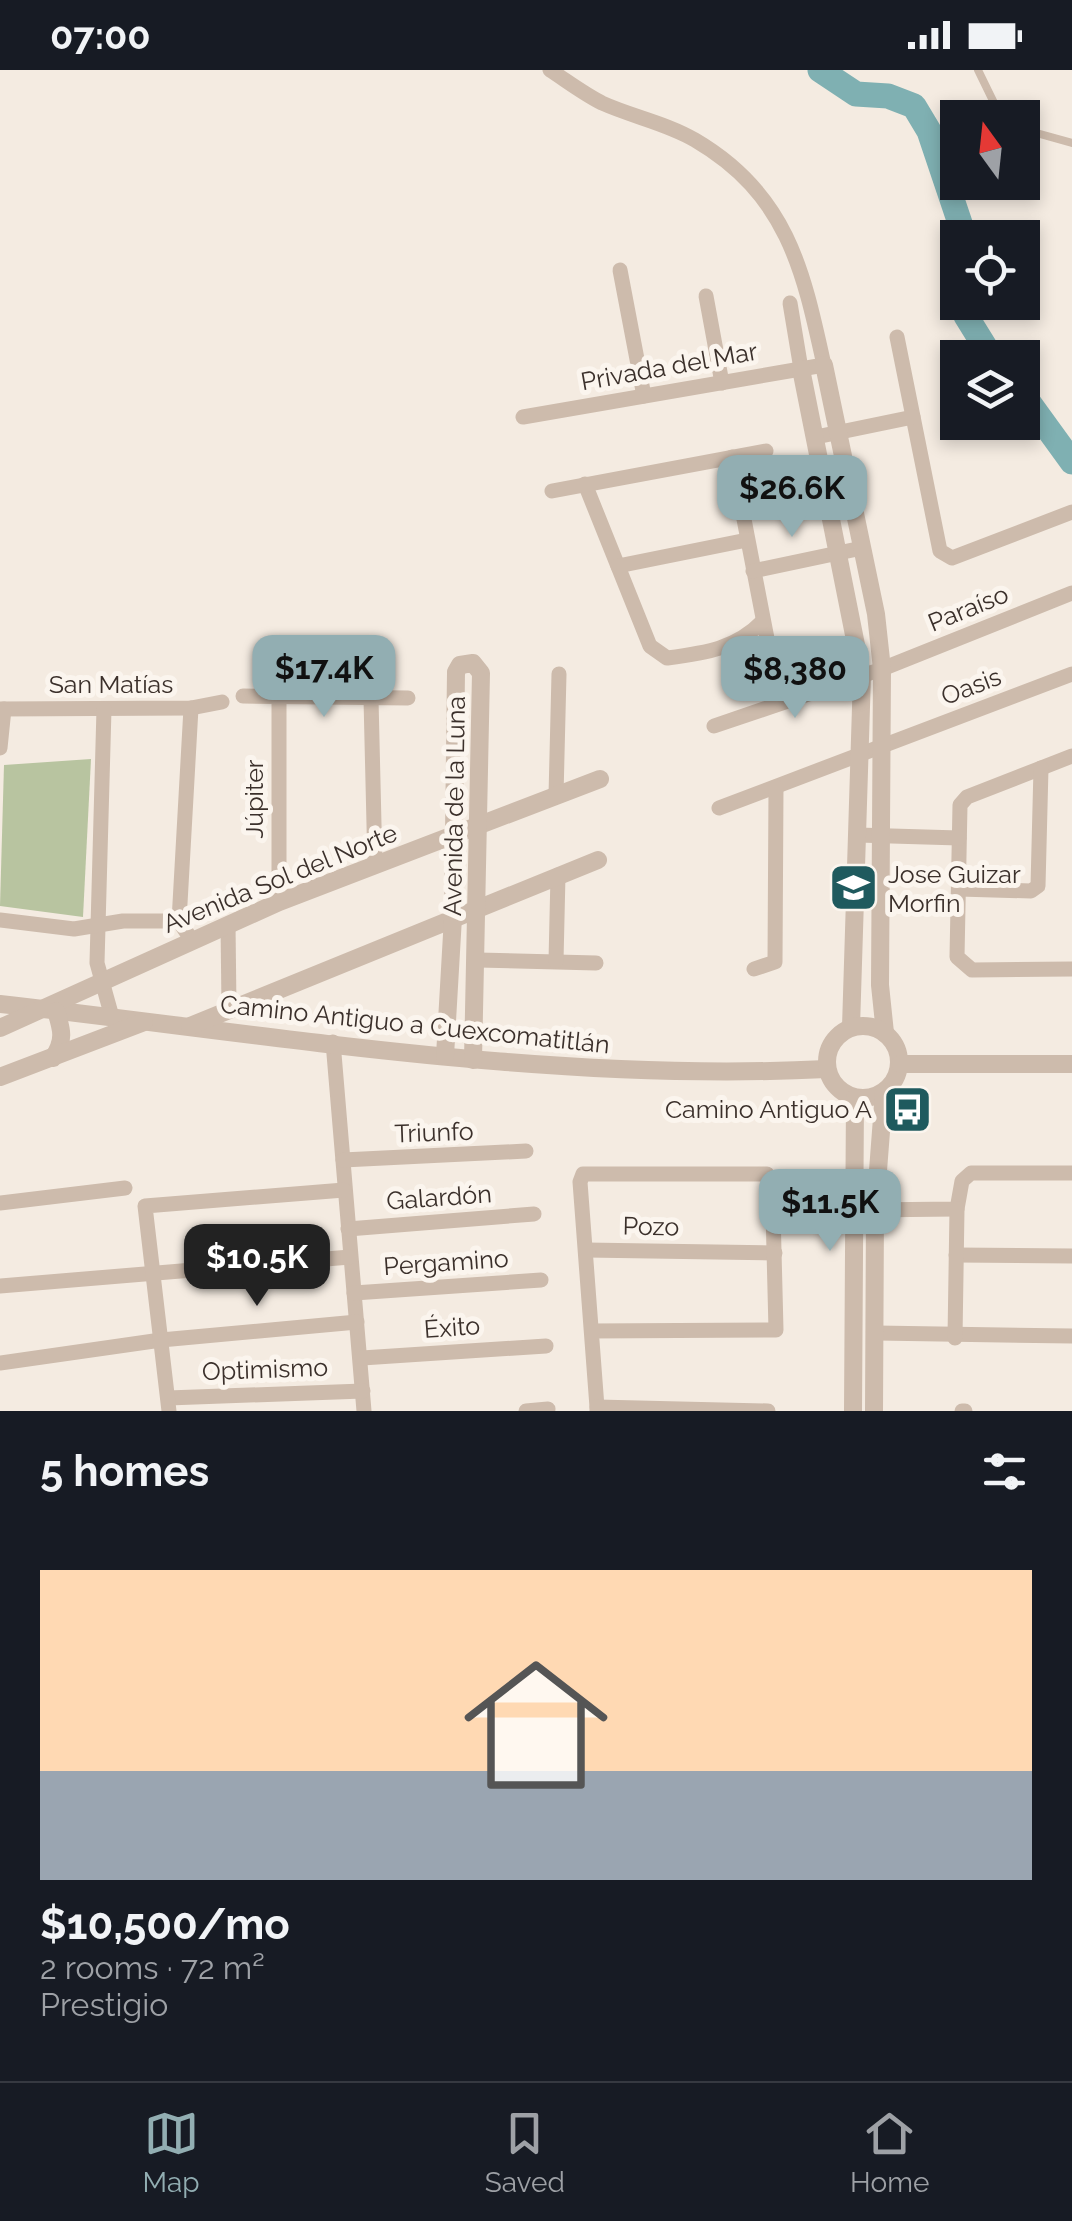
<!DOCTYPE html>
<html lang="en">
<head>
<meta charset="utf-8">
<style>
  :root { --surface:#171b24; --page:#20242c; --text:#f1f3f6; --muted:#9ea1a6; --line:#363941; --accent:#92aeb2 }
  body { margin:0; font-family:Raleway,sans-serif; background:var(--page); color:var(--text); height:100vh; display:flex; flex-direction:column; font-size:38px; white-space:nowrap }
  * { box-sizing:border-box; margin:0 }
  p { font-size:32px; color:var(--muted) }
  .icon { flex:none; width:55px; height:55px; fill:none; stroke:currentColor; stroke-width:2; stroke-linecap:round; stroke-linejoin:round }
  .map { position:relative; height:1341px; overflow:hidden }
  .drawer { display:flex; flex-direction:column; background:var(--surface); flex:1 }
  .drawer>* { flex:none }
  .needle { width:65px; rotate:345deg }
  .fabs { position:absolute; left:940px; top:30px; display:grid; gap:20px }
  .fabs a { display:grid; place-items:center; width:100px; height:100px; border-radius:0px; background:var(--surface); box-shadow:0 5px 15px #0003; font-size:50px }
  .price { position:absolute; translate:-50% -85px; padding:0 22px; border-radius:20px; background:var(--accent); color:#111; font-size:32px; line-height:65px; filter:drop-shadow(0 2px 5px #0008) }
  .price::after { content:''; position:absolute; left:50%; top:60px; width:30px; height:22px; margin-left:-15px; background:inherit; clip-path:polygon(0 0,100% 0,50% 100%) }
  .price.on { background:#222; color:#fff }
  ul { padding:0; list-style:none }
  li { display:grid; align-content:center; gap:20px; height:530px; padding:0 40px }
  li+li { border-top:2px solid var(--line) }
  li span { display:grid; place-items:center; height:310px; border-radius:0px; color:#555 }
  li>.icon { margin-inline-start:auto }
  span .icon { width:180px; height:180px; fill:#fffc; stroke-width:1 }
  li b { font-size:42px }
  h2 { display:flex; justify-content:space-between; align-items:center; height:120px; padding:0 40px; font-size:42px }
  .status { display:flex; justify-content:space-between; align-items:center; height:70px; padding:0 50px; background:var(--surface); direction:ltr }
  .status svg { height:28px; fill:currentColor }
  .tabs { display:flex; justify-content:space-around; align-items:center; height:140px; border-top:2px solid var(--line); background:var(--surface); font-size:28px; color:var(--muted) }
  .tabs a { display:grid; justify-items:center; gap:5px }
  .tabs .on { color:var(--accent) }
  .map>svg:first-child { display:block }
  .green { fill:#b8c4a0 }
  .lines { fill:none; stroke-linecap:round; stroke-linejoin:round }
  .river { stroke:#7fb0b2; stroke-width:25 }
  .service { stroke:#cdbbac; stroke-width:8 }
  .minor { stroke:#cdbbac; stroke-width:15 }
  .tertiary { stroke:#cdbbac; stroke-width:18 }
  .labels { text-anchor:middle; stroke-width:10; stroke-linejoin:round; paint-order:stroke }
  .street-label { font-size:25px; fill:#3b302b; stroke:#fbf5ee }
  .poi-label { font-size:25px; fill:#3b302b; stroke:#fbf5ee; text-anchor:start }
</style>
</head>
<body>
<div class="status"><b>07:00</b><svg viewBox="0 0 49 12"><path d="M0 12V9h3v3zM5 12V6h3v6zM10 12V3h3v9zM15 12V0h3v12zM26 1h20v11H26zM47 4h2v5h-2z"/></svg></div>
<div class="map">
<svg width="1072" height="1341" viewBox="0 0 1072 1341">
  <rect width="100%" height="100%" fill="#f4ebe1"/>
  <polygon class="green" points="91,689 83,847 0,836 4,695"/>
  <g class="lines">
    <g class="river">
      <polyline points="820,0 856,24 888,26 914,36 929,61 965,168"/>
      <polyline points="965,232 966,246 992,288"/>
      <polyline points="1022,323 1072,392"/>
    </g>
    <g class="service">
      <polyline points="978,0 997,39 1008,48"/>
      <polyline points="1022,59 1072,73"/>
    </g>
    <g class="minor">
      <polyline points="620,200 644,326"/>
      <polyline points="706,226 722,313"/>
      <polyline points="790,233 801,299"/>
      <polyline points="897,267 940,481 952,488 1072,442"/>
      <path d="M523,347L824,295C803,199 787,124 695,70C666,53 633,47 602,33C584,24 567,11 550,0"/>
      <polyline points="816,367 913,347"/>
      <polyline points="732,387 770,584"/>
      <path d="M585,414L650,576L667,588C705,583 736,579 763,551"/>
      <polyline points="552,421 766,381"/>
      <polyline points="618,496 747,470"/>
      <polyline points="753,501 862,478"/>
      <polyline points="243,626 408,628"/>
      <polyline points="279,626 279,832"/>
      <polyline points="371,629 375,796"/>
      <polyline points="0,639 191,638 222,632"/>
      <polyline points="104,639 97,893 112,947"/>
      <polyline points="714,656 882,599 1072,523"/>
      <polyline points="0,678 4,639"/>
      <polyline points="1072,686 967,727 960,735 957,887 972,900 1072,899"/>
      <polyline points="556,726 559,604"/>
      <polyline points="719,738 1072,604"/>
      <polyline points="858,765 959,768"/>
      <polyline points="959,819 1031,821 1038,816 1041,698"/>
      <polyline points="0,850 74,859 123,851 179,851"/>
      <polyline points="228,854 229,938"/>
      <polyline points="191,869 179,851 191,638"/>
      <polyline points="478,890 596,893"/>
      <polyline points="556,891 558,805"/>
      <polyline points="754,899 775,892 776,717"/>
      <polyline points="333,972 364,1341"/>
      <polyline points="343,1090 526,1081"/>
      <polyline points="0,1133 125,1118"/>
      <polyline points="773,1141 957,1139 962,1111 971,1103 1072,1103"/>
      <polyline points="348,1159 534,1144"/>
      <polyline points="586,1180 775,1183"/>
      <polyline points="956,1185 1072,1186"/>
      <polyline points="0,1216 350,1187"/>
      <polyline points="354,1223 541,1210"/>
      <polyline points="592,1261 776,1260 773,1141 767,1104 583,1104 580,1112 597,1337"/>
      <polyline points="877,1263 1072,1266"/>
      <polyline points="955,1268 957,1139"/>
      <polyline points="362,1288 546,1276"/>
      <polyline points="0,1293 161,1270 357,1252"/>
      <polyline points="168,1328 363,1321"/>
      <polyline points="169,1341 145,1136 344,1120"/>
      <polyline points="526,1341 548,1339"/>
      <polyline points="597,1341 597,1337 768,1341"/>
      <polyline points="962,1341 965,1341"/>
    </g>
    <g class="tertiary">
      <polyline points="824,295 876,544 882,599 880,915 885,963"/>
      <polyline points="801,299 862,605 851,957"/>
      <path d="M0,934C274,965 550,1013 827,999"/>
      <circle cx="863" cy="992" r="36"/>
      <polyline points="190,956 598,790"/>
      <polyline points="0,958 279,832 600,709"/>
      <polyline points="445,986 453,847 456,602 460,595 473,593 481,603 473,990"/>
      <path d="M53,988C65,970 62,960 56,941"/>
      <polyline points="900,994 1072,994"/>
      <polyline points="0,1007 144,952"/>
      <polyline points="853,1341 855,1028"/>
      <polyline points="874,1341 875,1140 884,1022"/>
    </g>
  </g>
  <defs>
    <symbol id="school-square" viewBox="-11 -11 22 22"><rect x="-9" y="-9" width="18" height="18" rx="4" fill="#1f5a5e" stroke="#fbf5ee"/><path d="M0-5L7-2L0 1L-7-2ZM-4 1L0 2.5L4 1V4Q0 6-4 4Z" fill="#fff"/></symbol>
    <symbol id="bus-square" viewBox="-11 -11 22 22"><rect x="-9" y="-9" width="18" height="18" rx="4" fill="#1f5a5e" stroke="#fbf5ee"/><path d="M-5-6H5V4H4V6H2V4H-2V6H-4V4H-5ZM-3.5-4V0h7V-4ZM-3.5 1.2v1.5H-2V1.2ZM2 1.2v1.5H3.5V1.2Z" fill="#fff"/></symbol>
  </defs>
  <g fill-rule="evenodd">
    <use href="#school-square" x="826" y="790" width="55" height="55"/>
    <use href="#bus-square" x="880" y="1012" width="55" height="55"/>
  </g>
  <g class="labels">
    <g class="street-label">
      <text transform="translate(669 296) rotate(-10)" y="9">Privada del Mar</text>
      <text transform="translate(968 538) rotate(-22)" y="9">Paraíso</text>
      <text x="111" y="623">San Matías</text>
      <text transform="translate(971 616) rotate(-21)" y="9">Oasis</text>
      <text transform="translate(254 729) rotate(-90)" y="9">Júpiter</text>
      <text transform="translate(454 736) rotate(-89)" y="9">Avenida de la Luna</text>
      <text transform="translate(280 808) rotate(-22)" y="9">Avenida Sol del Norte</text>
      <text transform="translate(415 954) rotate(6)" y="9">Camino Antiguo a Cuexcomatitlán</text>
      <text transform="translate(434 1062) rotate(-2)" y="9">Triunfo</text>
      <text transform="translate(439 1127) rotate(-4)" y="9">Galardón</text>
      <text transform="translate(651 1156) rotate(1)" y="9">Pozo</text>
      <text transform="translate(446 1192) rotate(-4)" y="9">Pergamino</text>
      <text transform="translate(452 1257) rotate(-4)" y="9">Éxito</text>
      <text transform="translate(265 1299) rotate(-2)" y="9">Optimismo</text>
    </g>
    <g class="poi-label">
      <text x="888" y="813">Jose Guizar<tspan x="888" dy="29">Morfin</tspan></text>
      <text x="872" y="1048" text-anchor="end">Camino Antiguo A</text>
    </g>
  </g>
</svg>
<div class="fabs">
<a><svg class="needle" viewBox="-14 -14 28 28"><path d="M0-13l5 13h-10z" fill="#e53935"/><path d="M0 13l5-13h-10z" fill="#9ea1a6"/></svg></a>
<a><svg class="icon" aria-label="locate" viewBox="0 0 24 24"><circle cx="12" cy="12" r="6"/><path d="M12 2v4M12 18v4M2 12h4M18 12h4"/></svg></a>
<a><svg class="icon" aria-label="layers" viewBox="0 0 24 24"><path d="M12 4l9 5-9 5-9-5zM3 14l9 5 9-5"/></svg></a>
</div>
<b class="price" style="left:792px;top:470px">$26.6K</b>
<b class="price" style="left:324px;top:650px">$17.4K</b>
<b class="price" style="left:795px;top:651px">$8,380</b>
<b class="price" style="left:830px;top:1184px">$11.5K</b>
<b class="price on" style="left:257px;top:1239px">$10.5K</b>
</div>
<section class="drawer">
<h2>5 homes<svg class="icon" aria-label="filters" viewBox="0 0 24 24"><path d="M4 7h16M4 17h16"/><circle cx="9" cy="7" r="2"/><circle cx="15" cy="17" r="2"/></svg></h2>
<ul>
<li><span style="background:linear-gradient(#ffd9b3 65%,#9aa5b1 0)"><svg class="icon" aria-label="home" viewBox="0 0 24 24"><path d="M3 11l9-7 9 7M6 9v11h12V9"/></svg></span><div><b>$10,500/mo</b><p>2 rooms · 72 m²</p><p>Prestigio</p></div></li>
</ul>
</section>
<nav class="tabs">
<a class="on"><svg class="icon" aria-label="map" viewBox="0 0 24 24"><path d="M3 6l6-2 6 2 6-2v14l-6 2-6-2-6 2zM9 4v14M15 6v14"/></svg>Map</a>
<a><svg class="icon" aria-label="saved" viewBox="0 0 24 24"><path d="M7 4h10v16l-5-4-5 4z"/></svg>Saved</a>
<a><svg class="icon" aria-label="home" viewBox="0 0 24 24"><path d="M3 11l9-7 9 7M6 9v11h12V9"/></svg>Home</a>
</nav>
</body>
</html>
